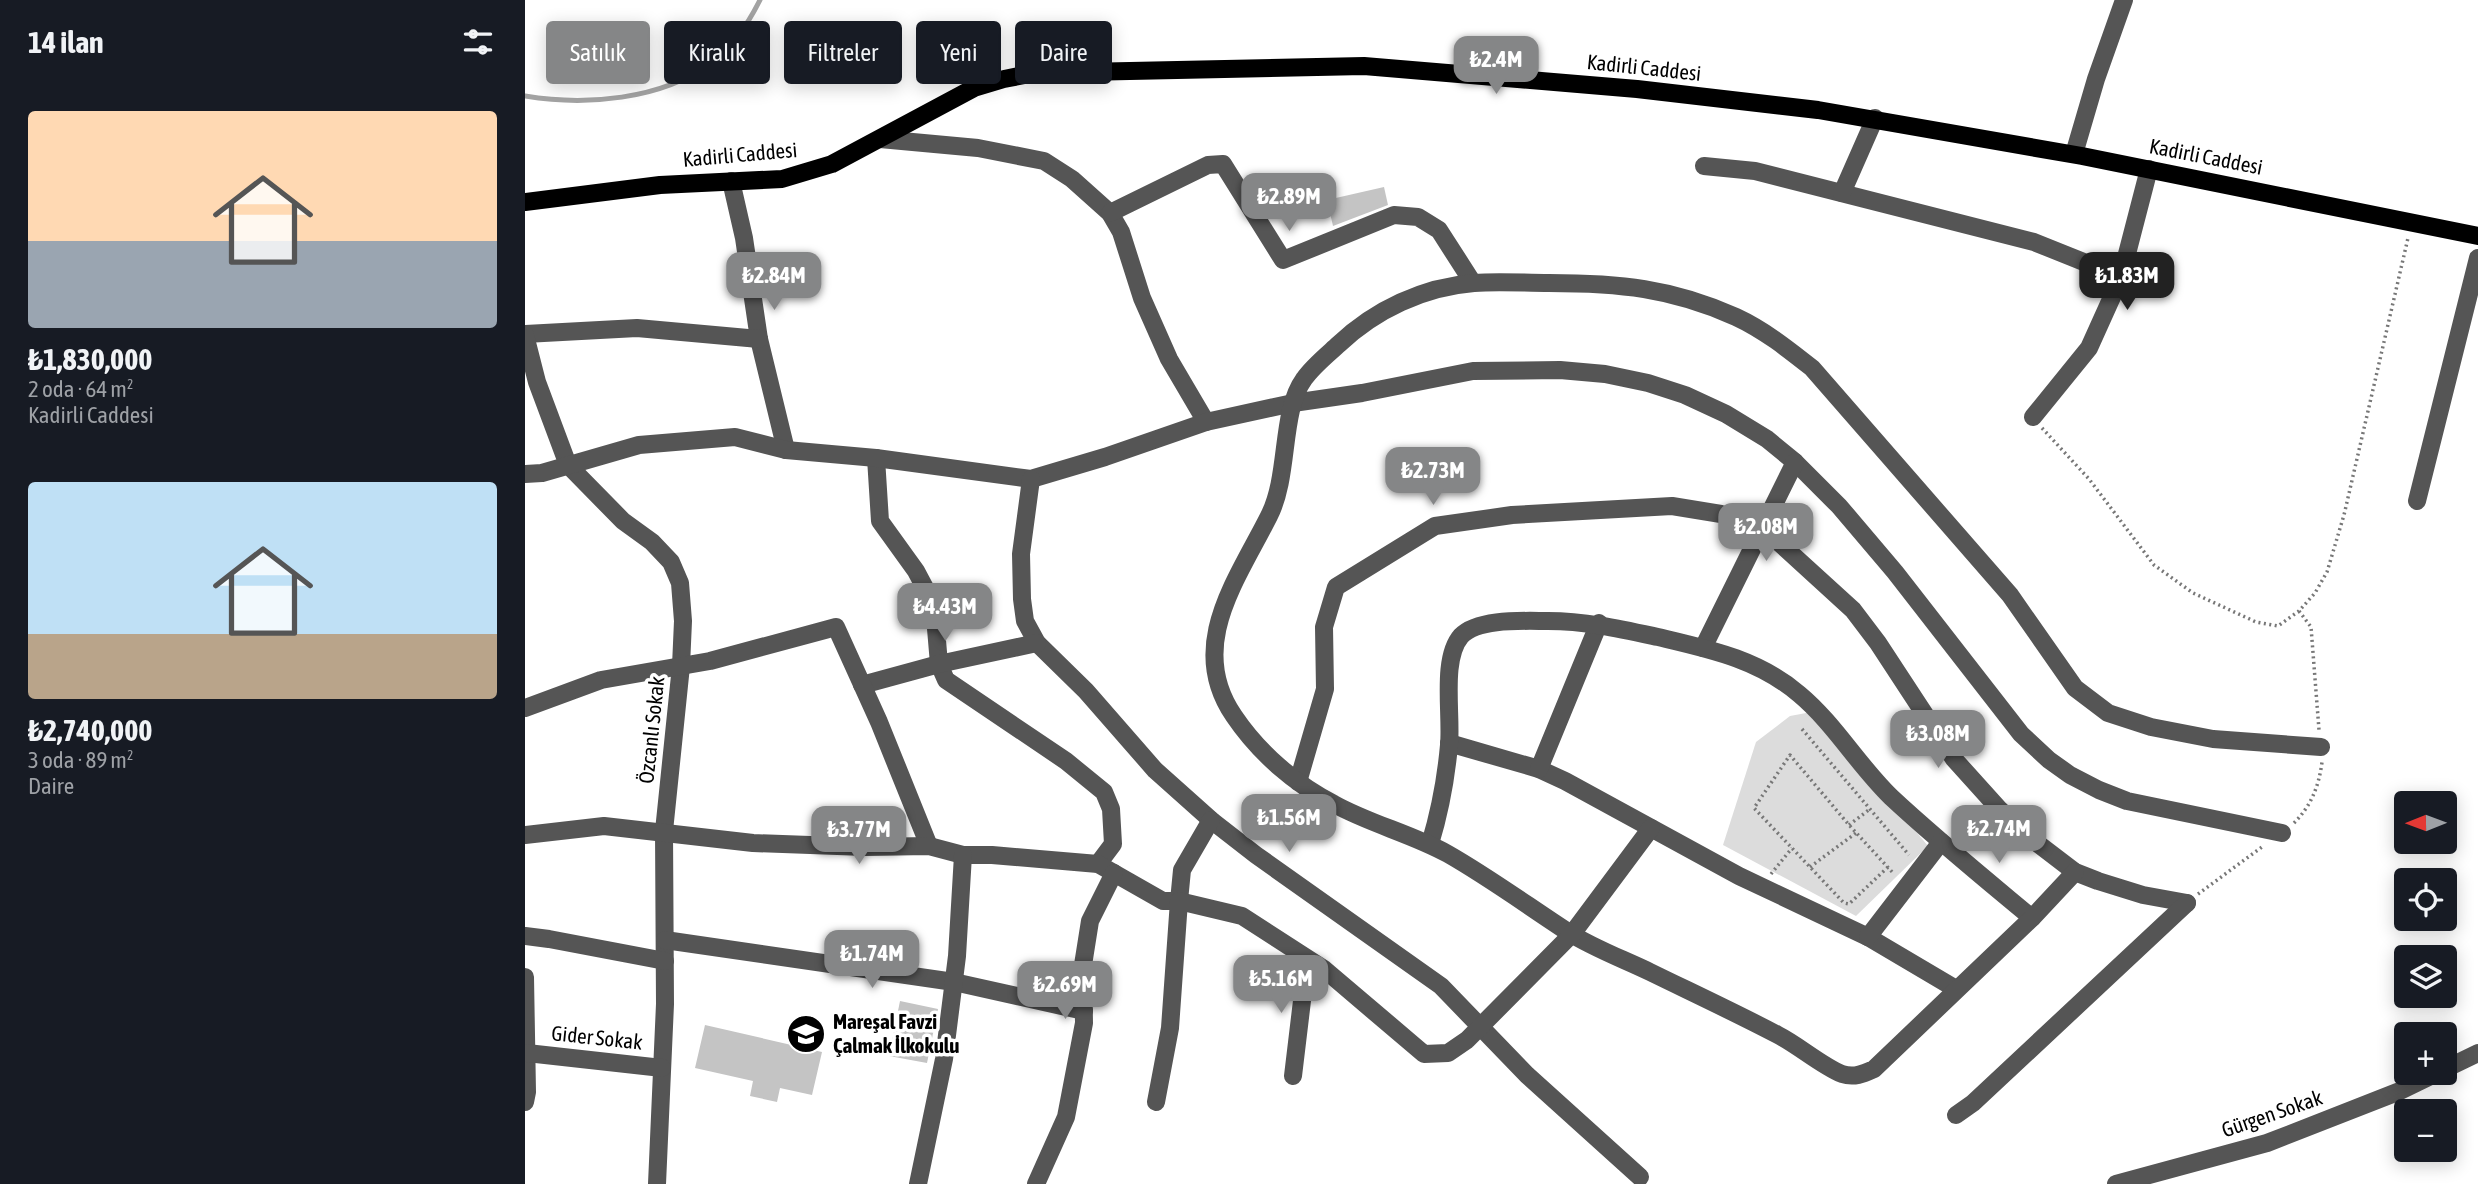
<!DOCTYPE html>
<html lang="tr">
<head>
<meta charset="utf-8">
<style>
  :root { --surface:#171b24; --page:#20242c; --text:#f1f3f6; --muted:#9ea1a6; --accent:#858687 }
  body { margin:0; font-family:"Asap Condensed",sans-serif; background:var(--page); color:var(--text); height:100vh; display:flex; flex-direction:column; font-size:26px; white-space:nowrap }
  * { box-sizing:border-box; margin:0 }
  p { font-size:23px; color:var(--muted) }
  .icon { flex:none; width:38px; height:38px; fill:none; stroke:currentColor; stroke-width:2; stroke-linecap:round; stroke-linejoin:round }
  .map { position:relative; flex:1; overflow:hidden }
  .details { display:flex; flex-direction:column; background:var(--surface); width:525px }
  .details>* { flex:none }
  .hud { position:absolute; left:21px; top:21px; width:665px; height:63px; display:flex; gap:14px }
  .needle { width:46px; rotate:269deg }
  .buttons { position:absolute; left:1869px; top:791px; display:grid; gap:14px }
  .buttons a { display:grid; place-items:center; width:63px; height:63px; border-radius:7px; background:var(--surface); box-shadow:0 4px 18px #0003; font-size:35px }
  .price { position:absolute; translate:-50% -60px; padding:0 16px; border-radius:14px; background:var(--accent); color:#fff; font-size:23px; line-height:46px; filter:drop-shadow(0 2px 4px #0008) }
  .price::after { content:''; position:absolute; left:50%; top:42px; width:21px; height:16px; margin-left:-10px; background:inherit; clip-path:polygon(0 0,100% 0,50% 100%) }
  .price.selected { background:#222; color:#fff }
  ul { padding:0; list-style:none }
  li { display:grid; align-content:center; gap:14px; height:371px; padding:0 28px }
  li span { display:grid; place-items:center; height:217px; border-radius:7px; color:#555 }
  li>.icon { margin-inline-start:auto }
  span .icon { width:126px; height:126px; fill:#fffc; stroke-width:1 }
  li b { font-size:30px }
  h2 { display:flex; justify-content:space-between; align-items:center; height:84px; padding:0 28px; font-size:30px }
  .tag { padding:0 24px; border-radius:7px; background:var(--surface); box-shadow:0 4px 18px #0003; font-size:24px; line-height:63px }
  .tag.selected { background:var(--accent); color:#fff }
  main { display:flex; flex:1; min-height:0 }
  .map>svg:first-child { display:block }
  .green { fill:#dcdcdc }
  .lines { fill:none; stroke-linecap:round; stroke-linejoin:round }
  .stream { stroke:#a3a3a3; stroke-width:5 }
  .building { fill:#c4c4c4 }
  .path { stroke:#777; stroke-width:3.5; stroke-dasharray:2 3.5; stroke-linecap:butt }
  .minor { stroke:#555; stroke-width:18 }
  .major { stroke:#000; stroke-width:18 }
  .labels { text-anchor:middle; stroke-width:7; stroke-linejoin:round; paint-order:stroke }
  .street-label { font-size:21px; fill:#000; stroke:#fff }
  .poi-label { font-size:21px; font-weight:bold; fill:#000; stroke:#fff; text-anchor:start }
</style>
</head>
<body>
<main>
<section class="details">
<h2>14 ilan<svg class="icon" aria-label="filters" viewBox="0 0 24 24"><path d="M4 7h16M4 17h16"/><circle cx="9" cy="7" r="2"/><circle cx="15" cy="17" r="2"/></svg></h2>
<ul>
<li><span style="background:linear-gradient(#ffd9b3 60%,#9aa5b1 0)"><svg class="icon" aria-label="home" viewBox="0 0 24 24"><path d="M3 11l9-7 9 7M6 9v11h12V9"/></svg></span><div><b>₺1,830,000</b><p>2 oda · 64 m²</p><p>Kadirli Caddesi</p></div></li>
<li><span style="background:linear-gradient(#bfe0f5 70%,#b9a48a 0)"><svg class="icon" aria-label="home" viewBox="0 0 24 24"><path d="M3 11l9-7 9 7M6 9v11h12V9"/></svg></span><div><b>₺2,740,000</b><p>3 oda · 89 m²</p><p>Daire</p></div></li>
</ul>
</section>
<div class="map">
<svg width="1953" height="1184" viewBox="0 0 1953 1184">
  <rect width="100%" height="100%" fill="#fff"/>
  <polygon class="green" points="1292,711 1403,846 1331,916 1198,845 1231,742 1265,716"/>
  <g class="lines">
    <path class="stream" d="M0,96C60,106 136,100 186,63C208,47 223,24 235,0"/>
  </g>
  <g class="building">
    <polygon points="859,187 863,205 808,226 802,200"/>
    <polygon points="375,1001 413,1009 402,1063 364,1056"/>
    <polygon points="180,1025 297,1052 287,1095 255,1088 252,1102 225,1096 228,1081 170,1068"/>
  </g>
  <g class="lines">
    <g class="path">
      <polyline points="1517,428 1564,479 1629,565 1668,593 1731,622 1753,626 1774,611 1790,593 1802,572 1819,515 1883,238"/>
      <polyline points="1774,611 1786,627 1794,730"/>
      <polyline points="1277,729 1384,855"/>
      <path d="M1769,823C1786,806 1794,786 1797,762"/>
      <polyline points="1324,825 1345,809"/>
      <polyline points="1285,867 1331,833"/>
      <polyline points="1363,867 1324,904 1319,903 1229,808 1265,755 1324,825 1369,874"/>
      <polyline points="1246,874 1267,848"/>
      <polyline points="1673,894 1737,847"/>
    </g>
    <g class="minor">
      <polyline points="355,139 453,148 519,161 547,179 585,213 596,232 617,298 644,359 681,422"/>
      <polyline points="1549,154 1571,79 1599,0"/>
      <polyline points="1179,166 1230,171 1509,242 1596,277"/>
      <polyline points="206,181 219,238 234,339 261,450"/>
      <polyline points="1317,193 1350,118"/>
      <polyline points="585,213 683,165 698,164 758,260 869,215 893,217 914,230 948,283"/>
      <polyline points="0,334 112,328 234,339"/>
      <polyline points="0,335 12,382 43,465 98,521 127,542 146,562 155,583 158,621 156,666 139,831 140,1004 132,1184"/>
      <polyline points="1508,417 1564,348 1596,277 1624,169"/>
      <polyline points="351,458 355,521 391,571 409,605 414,664 421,680 541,761 579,792 586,809 588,844 573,864"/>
      <polyline points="0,474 17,473 114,445 210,437 261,450 351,458 506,479 580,457 681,422 768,403 837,393 948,371 1035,370 1080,374 1123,383 1160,395 1201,414 1242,439 1270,462 1314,506 1370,572 1496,734 1524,760 1545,775 1574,790 1602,801 1757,833"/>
      <polyline points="506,479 496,554 497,599 500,621 512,643 561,691 630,770 686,820 731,855 916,986 1002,1075 1115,1177"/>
      <polyline points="1892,501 1953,258"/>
      <polyline points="1178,648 1270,462"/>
      <polyline points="337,685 414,664 512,643"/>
      <polyline points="0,708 76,680 185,661 311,627 354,722 404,846"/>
      <polyline points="924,743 1014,769 1040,781 1214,876 1343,937 1431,989"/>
      <polyline points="1014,769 1074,623"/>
      <polyline points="773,782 800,689 799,627 811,587 910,526 987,515 1147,506 1196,514 1237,527 1328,610 1353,643 1429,759 1475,810 1508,840 1550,872 1573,881 1618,895 1662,903"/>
      <polyline points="0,835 79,826 228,843 340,847 404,846 438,855 467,855 573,864 638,901 654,901 657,870 686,820"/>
      <path d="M905,844C915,811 921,779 924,745C927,715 916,659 936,636C953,618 1000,621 1023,621C1061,621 1096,629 1133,637C1184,649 1233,659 1274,694C1309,723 1333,765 1366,797C1411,839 1459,878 1507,918"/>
      <path d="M1550,872L1507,918L1349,1069C1338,1074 1329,1078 1317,1074C1297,1066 1273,1045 1253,1035C1211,1013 1168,993 1125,972C1098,959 1068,948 1043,932C1003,906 965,878 923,854C887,834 845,824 809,804C770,784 734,753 709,716C661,646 712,580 744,516C765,475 755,412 779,379C788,366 802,355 814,344C850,310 898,287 949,283C973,281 999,283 1024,283C1093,283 1147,288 1211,317C1239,330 1263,349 1287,368L1485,595L1550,688L1583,713L1626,727L1688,739L1796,747"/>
      <polyline points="0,936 24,939 140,961"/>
      <polyline points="1343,937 1416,842"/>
      <polyline points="140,940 429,982 559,1011"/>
      <polyline points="0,977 2,1092 0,1102"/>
      <polyline points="2,1053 137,1068"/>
      <polyline points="1920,1069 1953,1053"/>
      <polyline points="768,1076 782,959"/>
      <polyline points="631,1102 645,1028 654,901 717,916 799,969 899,1054 923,1053 942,1040 1047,934 1126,828"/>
      <polyline points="1431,1115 1448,1103 1662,903"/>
      <polyline points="393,1184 419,1059 432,956 438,855"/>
      <polyline points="511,1184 541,1117 559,1023 558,965 565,921 589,873"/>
      <polyline points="1591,1184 1742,1143 1875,1091 1912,1073"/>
    </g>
    <polyline class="major" points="0,202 135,185 257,179 307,164 449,88 479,79 510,73 839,66 1112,89 1293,110 1557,156 1953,236"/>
  </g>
  <defs>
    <symbol id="school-disc" viewBox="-11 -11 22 22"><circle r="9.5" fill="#000" stroke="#fff"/><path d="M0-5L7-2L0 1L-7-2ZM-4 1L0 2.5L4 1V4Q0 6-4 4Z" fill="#fff"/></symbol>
  </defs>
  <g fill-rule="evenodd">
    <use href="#school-disc" x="259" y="1012" width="44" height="44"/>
  </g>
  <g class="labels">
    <g class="street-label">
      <text transform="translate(1119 68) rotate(6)" y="7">Kadirli Caddesi</text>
      <text transform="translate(215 155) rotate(-5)" y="7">Kadirli Caddesi</text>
      <text transform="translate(1681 157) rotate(11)" y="7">Kadirli Caddesi</text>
      <text transform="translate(127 730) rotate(-84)" y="7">Özcanlı Sokak</text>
      <text transform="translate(72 1038) rotate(6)" y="7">Gider Sokak</text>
      <text transform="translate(1747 1114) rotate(-19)" y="7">Gürgen Sokak</text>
    </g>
    <g class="poi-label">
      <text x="308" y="1029">Mareşal Favzi<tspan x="308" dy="24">Çalmak İlkokulu</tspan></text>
    </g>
  </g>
</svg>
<div class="buttons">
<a><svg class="needle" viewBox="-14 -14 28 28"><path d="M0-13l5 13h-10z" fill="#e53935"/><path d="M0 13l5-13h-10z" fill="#9ea1a6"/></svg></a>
<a><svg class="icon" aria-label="locate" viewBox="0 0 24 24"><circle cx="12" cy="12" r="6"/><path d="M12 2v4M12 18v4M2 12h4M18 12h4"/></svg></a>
<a><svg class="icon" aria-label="layers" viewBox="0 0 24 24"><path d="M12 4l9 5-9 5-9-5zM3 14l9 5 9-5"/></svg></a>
<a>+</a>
<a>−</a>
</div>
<b class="price" style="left:971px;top:96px">₺2.4M</b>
<b class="price" style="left:764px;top:233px">₺2.89M</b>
<b class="price" style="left:249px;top:312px">₺2.84M</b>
<b class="price selected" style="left:1602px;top:312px">₺1.83M</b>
<b class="price" style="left:908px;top:507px">₺2.73M</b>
<b class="price" style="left:1241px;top:563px">₺2.08M</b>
<b class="price" style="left:420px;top:643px">₺4.43M</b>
<b class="price" style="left:1413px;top:770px">₺3.08M</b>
<b class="price" style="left:764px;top:854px">₺1.56M</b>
<b class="price" style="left:1474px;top:865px">₺2.74M</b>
<b class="price" style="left:334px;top:866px">₺3.77M</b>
<b class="price" style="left:347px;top:990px">₺1.74M</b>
<b class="price" style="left:756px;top:1015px">₺5.16M</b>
<b class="price" style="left:540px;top:1021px">₺2.69M</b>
<div class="hud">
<a class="tag selected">Satılık</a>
<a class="tag">Kiralık</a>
<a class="tag">Filtreler</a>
<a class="tag">Yeni</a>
<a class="tag">Daire</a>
</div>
</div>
</main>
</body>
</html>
